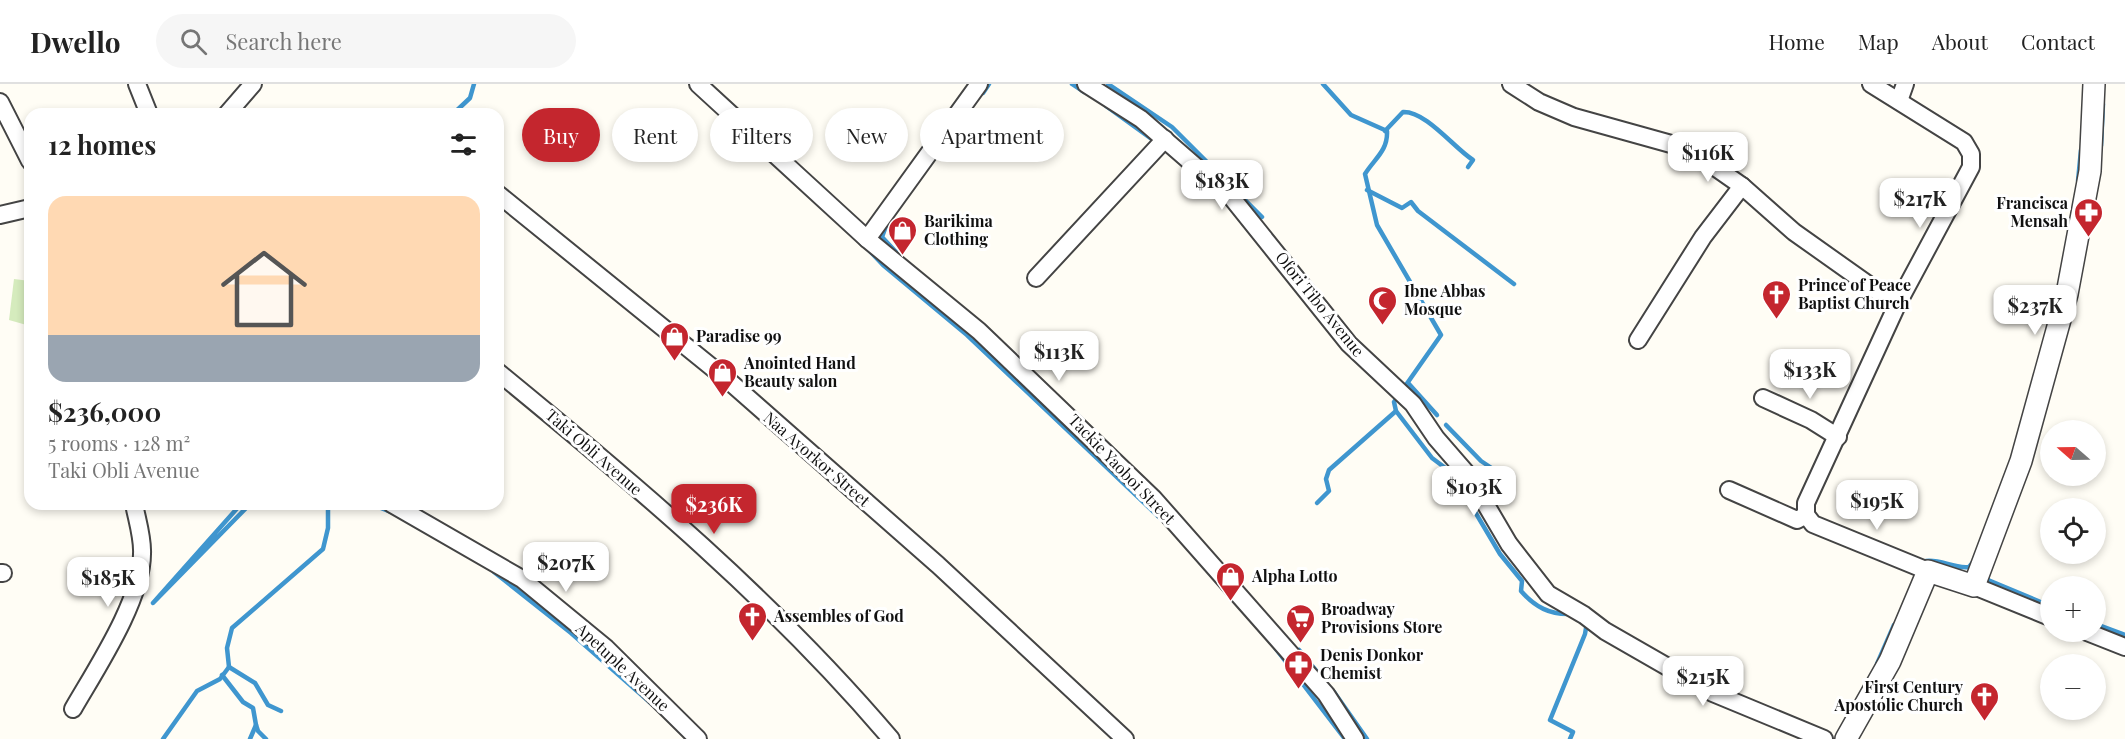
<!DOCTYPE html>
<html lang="en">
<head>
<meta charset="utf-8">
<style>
  :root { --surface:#fff; --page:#f6f6f6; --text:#222; --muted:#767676; --line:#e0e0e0; --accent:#c4262e }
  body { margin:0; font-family:"Playfair Display",serif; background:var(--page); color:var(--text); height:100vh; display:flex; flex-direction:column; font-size:22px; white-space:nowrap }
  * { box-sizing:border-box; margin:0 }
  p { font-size:20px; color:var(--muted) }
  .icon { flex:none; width:33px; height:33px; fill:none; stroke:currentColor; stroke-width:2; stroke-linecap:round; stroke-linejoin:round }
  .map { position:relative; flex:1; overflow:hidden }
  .details { position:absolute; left:24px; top:24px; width:480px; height:402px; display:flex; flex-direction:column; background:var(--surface); border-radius:18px; box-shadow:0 3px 9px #0003 }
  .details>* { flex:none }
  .top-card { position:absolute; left:522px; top:24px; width:570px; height:54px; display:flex; gap:12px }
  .needle { width:39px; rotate:290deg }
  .controls { position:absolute; left:2040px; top:336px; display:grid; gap:12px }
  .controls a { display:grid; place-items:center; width:66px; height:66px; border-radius:50%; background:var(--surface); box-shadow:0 3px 9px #0003; font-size:30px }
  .price { position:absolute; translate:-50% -51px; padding:0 14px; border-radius:12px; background:#fff; color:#222; font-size:20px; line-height:39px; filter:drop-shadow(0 2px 3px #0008) }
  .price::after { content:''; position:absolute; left:50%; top:36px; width:18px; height:14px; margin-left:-9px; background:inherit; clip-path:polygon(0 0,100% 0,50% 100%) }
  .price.selected { background:var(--accent); color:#fff }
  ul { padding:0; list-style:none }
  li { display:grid; align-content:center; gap:12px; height:318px; padding:0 24px }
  li span { display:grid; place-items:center; height:186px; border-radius:18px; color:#555 }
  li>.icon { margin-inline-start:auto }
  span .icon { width:108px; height:108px; fill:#fffc; stroke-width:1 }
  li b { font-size:26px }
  h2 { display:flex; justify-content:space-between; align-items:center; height:72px; padding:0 24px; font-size:26px }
  .pill { padding:0 21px; border-radius:27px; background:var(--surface); box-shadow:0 3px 9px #0003; font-size:21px; line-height:54px }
  .pill.selected { background:var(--accent); color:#fff }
  header { display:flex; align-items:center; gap:36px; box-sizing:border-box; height:84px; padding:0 30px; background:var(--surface); border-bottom:2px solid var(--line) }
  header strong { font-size:28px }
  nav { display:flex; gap:33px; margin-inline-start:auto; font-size:21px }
  .search { width:420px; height:54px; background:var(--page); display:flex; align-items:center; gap:15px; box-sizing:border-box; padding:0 21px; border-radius:33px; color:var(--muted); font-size:22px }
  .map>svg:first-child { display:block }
  .green { fill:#d5ebbd }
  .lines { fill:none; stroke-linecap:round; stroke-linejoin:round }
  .stream { stroke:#3f96cf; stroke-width:4.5 }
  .minor-casing { stroke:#444; stroke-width:20 }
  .tertiary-casing { stroke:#444; stroke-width:24 }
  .minor { stroke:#fff; stroke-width:16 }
  .tertiary { stroke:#fff; stroke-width:21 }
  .labels { text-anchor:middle; stroke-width:6; stroke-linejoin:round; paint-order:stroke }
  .poi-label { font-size:16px; font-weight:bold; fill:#111; stroke:#fff; text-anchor:start }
  .street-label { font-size:16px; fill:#111; stroke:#fff }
</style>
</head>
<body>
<header>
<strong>Dwello</strong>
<div class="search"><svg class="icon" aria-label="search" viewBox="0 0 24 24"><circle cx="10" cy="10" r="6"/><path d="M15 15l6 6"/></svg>Search here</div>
<nav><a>Home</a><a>Map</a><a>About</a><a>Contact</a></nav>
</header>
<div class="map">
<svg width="2125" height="655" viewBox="0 0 2125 655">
  <rect width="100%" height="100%" fill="#fffdf5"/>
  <polygon class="green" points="14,195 30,197 30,242 9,236"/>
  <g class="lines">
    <g class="stream">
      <polyline points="1072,0 1084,8"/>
      <polyline points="1108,0 1172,43 1262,133"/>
      <path d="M1323,0L1351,31L1387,47C1388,67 1374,75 1365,90L1377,141L1441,251L1394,318L1396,327L1432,374L1452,389L1500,470L1522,497L1521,507C1535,523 1550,531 1571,530"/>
      <polyline points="983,9 989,0"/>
      <polyline points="1106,22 1153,56"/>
      <polyline points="453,30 470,14 474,0"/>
      <path d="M1385,47L1403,28C1426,27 1454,64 1473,76L1468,83"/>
      <polyline points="2101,62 2103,20"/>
      <polyline points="942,65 971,25"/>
      <polyline points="2078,97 2081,66"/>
      <polyline points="1367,106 1402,124 1411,118 1418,127 1514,200"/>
      <polyline points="886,142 882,153 896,168"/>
      <polyline points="866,163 883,181 967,251 1159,433"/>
      <polyline points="1409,300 1437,331"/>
      <polyline points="1446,341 1481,377 1499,389"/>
      <polyline points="1317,419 1329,407 1326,395 1329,386 1396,327"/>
      <polyline points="241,420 153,519 250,420"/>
      <polyline points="371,420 391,428"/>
      <path d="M1923,480L1926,477C1941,475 1954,485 1969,483L1974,477"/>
      <polyline points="494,488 571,549 653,621"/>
      <polyline points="1987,492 1988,496 2050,522"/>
      <polyline points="2096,540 2125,551"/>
      <polyline points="1276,565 1345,655"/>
      <polyline points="1299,566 1323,595"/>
      <polyline points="1877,580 1894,541"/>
      <polyline points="229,583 255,599 268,621 281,627"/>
      <polyline points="222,591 243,618 253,624 256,641 250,655"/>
      <polyline points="1334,608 1367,655"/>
      <polyline points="256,641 258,647 266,655"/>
      <polyline points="163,655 197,607 220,595 229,583 227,564 232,544 323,465 328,444 328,420"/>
      <polyline points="1570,655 1573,648 1550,636 1585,550 1587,538"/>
    </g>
    <defs>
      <g id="minor">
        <polyline points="137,0 149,30"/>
        <polyline points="698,0 867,155 979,247 1154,415 1326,610 1355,655"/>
        <polyline points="1086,0 1141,35 1232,114 1349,260 1413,320 1436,354 1469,392 1509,460 1548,510 1584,531 1605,547 1713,609 1824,655"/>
        <polyline points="1511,0 1539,18 1574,33 1689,65 1742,102 1794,148 1897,221"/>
        <polyline points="1871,0 1964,58 1971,70 1971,83 1897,221 1806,419 1806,431 1813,440 1928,487"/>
        <polyline points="1899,17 1905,0"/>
        <polyline points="0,18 30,77"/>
        <polyline points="227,30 253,0"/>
        <polyline points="498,110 730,298 938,481 1125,655"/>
        <polyline points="0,131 30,124"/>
        <polyline points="867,155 979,0"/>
        <polyline points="1036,194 1165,55"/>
        <polyline points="1638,256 1703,153 1742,102"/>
        <path d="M498,288C636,401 775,518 891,655"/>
        <polyline points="1763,314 1811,336 1838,353"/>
        <polyline points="1729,406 1797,436 1806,431"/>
        <polyline points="392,420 522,495 606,564 698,655"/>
        <polyline points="0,489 3,489"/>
        <polyline points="1974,502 2050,533"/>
        <polyline points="2087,548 2125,563"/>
        <path d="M73,625C96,585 142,516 142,470C143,454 137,436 134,420"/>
      </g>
      <polyline id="tertiary" points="1846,655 1890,577 1928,487 1974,502 2021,377 2067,210 2090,87 2094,0"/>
    </defs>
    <use href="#minor" class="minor-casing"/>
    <use href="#tertiary" class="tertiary-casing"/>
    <use href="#minor" class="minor"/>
    <use href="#tertiary" class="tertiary"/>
  </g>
  <defs>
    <symbol id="pharmacy-pin" viewBox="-11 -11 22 30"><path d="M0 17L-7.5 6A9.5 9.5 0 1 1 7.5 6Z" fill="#c4262e" stroke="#fff"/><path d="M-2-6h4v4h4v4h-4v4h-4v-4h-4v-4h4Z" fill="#fff"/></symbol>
    <symbol id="shop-pin" viewBox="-11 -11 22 30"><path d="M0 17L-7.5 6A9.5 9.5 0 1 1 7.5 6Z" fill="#c4262e" stroke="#fff"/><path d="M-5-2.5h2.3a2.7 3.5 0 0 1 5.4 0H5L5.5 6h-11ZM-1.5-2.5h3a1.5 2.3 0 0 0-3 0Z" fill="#fff"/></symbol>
    <symbol id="church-pin" viewBox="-11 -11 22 30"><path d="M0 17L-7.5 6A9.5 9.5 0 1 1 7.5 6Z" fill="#c4262e" stroke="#fff"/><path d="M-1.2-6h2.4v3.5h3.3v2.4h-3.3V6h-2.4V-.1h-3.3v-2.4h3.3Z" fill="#fff"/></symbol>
    <symbol id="mosque-pin" viewBox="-11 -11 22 30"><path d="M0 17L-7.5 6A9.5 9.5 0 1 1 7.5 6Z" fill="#c4262e" stroke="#fff"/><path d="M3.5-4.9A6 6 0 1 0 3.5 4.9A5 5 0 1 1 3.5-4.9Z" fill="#fff"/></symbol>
    <symbol id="supermarket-pin" viewBox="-11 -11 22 30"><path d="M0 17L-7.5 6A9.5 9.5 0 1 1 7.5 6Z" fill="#c4262e" stroke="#fff"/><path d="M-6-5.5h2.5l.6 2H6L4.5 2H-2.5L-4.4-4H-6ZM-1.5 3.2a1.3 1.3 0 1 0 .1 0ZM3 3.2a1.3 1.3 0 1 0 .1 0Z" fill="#fff"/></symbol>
  </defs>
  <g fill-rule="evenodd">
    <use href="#pharmacy-pin" x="2072" y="112" width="33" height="45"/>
    <use href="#shop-pin" x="886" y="130" width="33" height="45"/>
    <use href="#church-pin" x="1760" y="194" width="33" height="45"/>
    <use href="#mosque-pin" x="1366" y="200" width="33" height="45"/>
    <use href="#shop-pin" x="658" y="236" width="33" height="45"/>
    <use href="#shop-pin" x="706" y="272" width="33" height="45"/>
    <use href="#shop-pin" x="1214" y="476" width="33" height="45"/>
    <use href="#church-pin" x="736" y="516" width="33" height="45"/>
    <use href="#supermarket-pin" x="1284" y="518" width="33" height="45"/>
    <use href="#pharmacy-pin" x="1282" y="564" width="33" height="45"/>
    <use href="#church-pin" x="1968" y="596" width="33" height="45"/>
  </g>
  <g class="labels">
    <g class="poi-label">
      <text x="2068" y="125" text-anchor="end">Francisca<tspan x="2068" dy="18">Mensah</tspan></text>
      <text x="924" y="143">Barikima<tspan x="924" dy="18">Clothing</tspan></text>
      <text x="1798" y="207">Prince of Peace<tspan x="1798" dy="18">Baptist Church</tspan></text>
      <text x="1404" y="213">Ibne Abbas<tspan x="1404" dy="18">Mosque</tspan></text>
      <text x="696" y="258">Paradise 99</text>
      <text x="744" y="285">Anointed Hand<tspan x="744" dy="18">Beauty salon</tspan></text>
      <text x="1252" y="498">Alpha Lotto</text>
      <text x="1321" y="531">Broadway<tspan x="1321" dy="18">Provisions Store</tspan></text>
      <text x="774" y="538">Assembles of God</text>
      <text x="1320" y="577">Denis Donkor<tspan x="1320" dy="18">Chemist</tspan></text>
      <text x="1963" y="609" text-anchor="end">First Century<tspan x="1963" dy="18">Apostolic Church</tspan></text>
    </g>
    <g class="street-label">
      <text transform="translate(1320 220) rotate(51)" y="6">Ofori Tibo Avenue</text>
      <text transform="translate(594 368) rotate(41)" y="6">Taki Obli Avenue</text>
      <text transform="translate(817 375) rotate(41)" y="6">Naa Ayorkor Street</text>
      <text transform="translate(1122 385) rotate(46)" y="6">Tackie Yaoboi Street</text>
      <text transform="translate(623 583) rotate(43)" y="6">Apetuple Avenue</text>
    </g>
  </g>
</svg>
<div class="controls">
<a><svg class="needle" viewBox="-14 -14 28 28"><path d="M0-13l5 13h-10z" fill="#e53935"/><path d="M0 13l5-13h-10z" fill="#767676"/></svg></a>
<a><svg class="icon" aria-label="locate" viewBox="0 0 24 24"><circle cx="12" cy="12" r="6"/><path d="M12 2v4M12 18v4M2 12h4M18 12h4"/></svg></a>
<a>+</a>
<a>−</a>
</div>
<b class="price" style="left:1708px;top:99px">$116K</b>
<b class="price" style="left:1222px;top:127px">$183K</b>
<b class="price" style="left:1920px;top:145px">$217K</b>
<b class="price" style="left:2035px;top:252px">$237K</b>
<b class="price" style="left:1059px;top:298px">$113K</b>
<b class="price" style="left:1810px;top:316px">$133K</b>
<b class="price" style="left:1474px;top:433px">$103K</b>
<b class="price" style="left:1877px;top:447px">$195K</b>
<b class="price selected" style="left:714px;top:451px">$236K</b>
<b class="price" style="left:566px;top:509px">$207K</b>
<b class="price" style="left:108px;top:524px">$185K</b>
<b class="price" style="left:1703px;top:623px">$215K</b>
<div class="top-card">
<a class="pill selected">Buy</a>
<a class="pill">Rent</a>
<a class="pill">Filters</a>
<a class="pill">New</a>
<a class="pill">Apartment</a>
</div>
<section class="details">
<h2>12 homes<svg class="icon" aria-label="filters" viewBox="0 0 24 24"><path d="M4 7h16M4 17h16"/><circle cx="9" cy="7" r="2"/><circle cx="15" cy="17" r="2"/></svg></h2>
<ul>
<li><span style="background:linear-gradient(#ffd9b3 75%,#9aa5b1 0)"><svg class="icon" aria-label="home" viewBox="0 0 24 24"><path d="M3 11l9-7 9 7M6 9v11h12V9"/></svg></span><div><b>$236,000</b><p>5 rooms · 128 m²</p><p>Taki Obli Avenue</p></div></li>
</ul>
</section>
</div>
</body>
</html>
